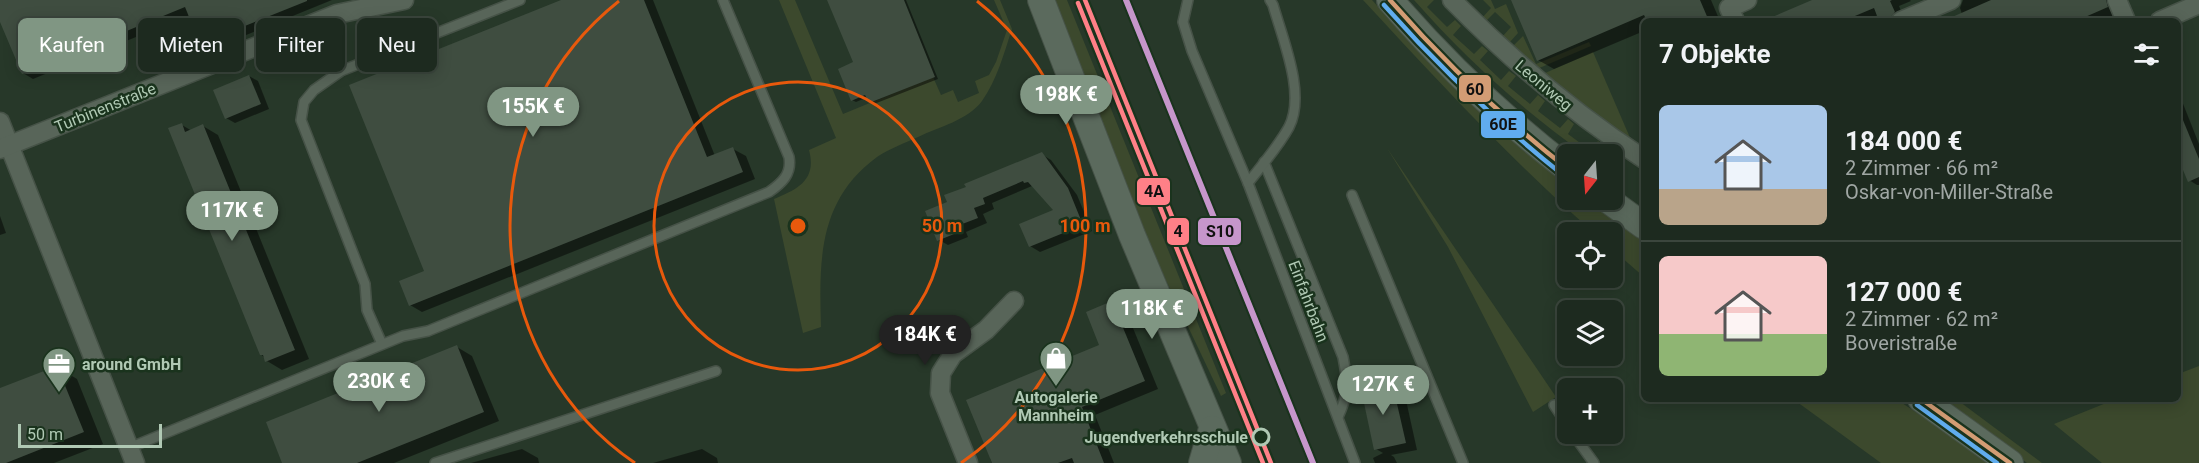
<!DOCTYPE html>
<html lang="de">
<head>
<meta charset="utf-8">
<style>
  :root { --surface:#1d2a1f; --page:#253228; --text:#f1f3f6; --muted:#a0a7a4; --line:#3b463d; --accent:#809683 }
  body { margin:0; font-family:Roboto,sans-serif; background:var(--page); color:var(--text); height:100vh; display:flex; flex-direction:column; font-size:22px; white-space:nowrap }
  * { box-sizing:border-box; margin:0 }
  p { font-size:20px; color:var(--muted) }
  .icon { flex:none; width:33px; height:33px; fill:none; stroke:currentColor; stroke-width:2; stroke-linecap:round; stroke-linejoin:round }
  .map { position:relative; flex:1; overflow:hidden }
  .details { position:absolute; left:1641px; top:18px; width:540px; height:384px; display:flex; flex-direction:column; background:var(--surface); border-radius:9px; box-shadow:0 3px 15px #0003,0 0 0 2px var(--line) }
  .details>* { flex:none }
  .banner { position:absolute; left:18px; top:18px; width:570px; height:54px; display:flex; gap:12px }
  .needle { width:39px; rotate:197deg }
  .tools { position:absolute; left:1557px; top:144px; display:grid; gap:12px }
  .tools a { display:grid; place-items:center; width:66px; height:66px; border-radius:9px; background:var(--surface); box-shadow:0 3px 15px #0003,0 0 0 2px var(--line); font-size:30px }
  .scale { position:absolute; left:18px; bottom:15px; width:144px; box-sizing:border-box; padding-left:6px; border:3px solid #b0c9b4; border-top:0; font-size:16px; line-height:21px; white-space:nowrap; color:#b0c9b4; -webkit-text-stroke:4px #1a331d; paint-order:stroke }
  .price { position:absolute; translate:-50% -51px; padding:0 14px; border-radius:21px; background:var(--accent); color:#fff; font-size:20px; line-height:39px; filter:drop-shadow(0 2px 3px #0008) }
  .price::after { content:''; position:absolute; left:50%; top:36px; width:18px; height:14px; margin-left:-9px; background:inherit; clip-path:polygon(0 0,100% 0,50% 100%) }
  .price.selected { background:#222; color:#fff }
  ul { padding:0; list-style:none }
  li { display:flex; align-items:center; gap:18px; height:150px; padding:0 18px }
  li+li { border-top:2px solid var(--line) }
  li span { display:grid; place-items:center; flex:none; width:168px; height:120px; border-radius:9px; color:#555 }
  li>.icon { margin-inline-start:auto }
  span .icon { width:72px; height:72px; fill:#fffc; stroke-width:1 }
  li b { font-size:26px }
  h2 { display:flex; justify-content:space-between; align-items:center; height:72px; padding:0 18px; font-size:26px }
  .chip { padding:0 21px; border-radius:9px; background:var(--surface); box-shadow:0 3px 15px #0003,0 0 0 2px var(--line); font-size:21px; line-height:54px }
  .chip.selected { background:var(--accent); color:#fff }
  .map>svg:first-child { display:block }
  .green { fill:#3c492d }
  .shadow { fill:#0007 }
  .building { fill:#3f4d40 }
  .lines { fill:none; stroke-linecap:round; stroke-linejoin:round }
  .lane-casing { stroke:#465247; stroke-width:12 }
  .street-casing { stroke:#465247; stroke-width:21 }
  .secondary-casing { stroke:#465247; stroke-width:28 }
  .lane { stroke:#586559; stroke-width:9 }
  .street { stroke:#586559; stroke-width:18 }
  .secondary { stroke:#5b6a5d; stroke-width:26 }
  .bus-1-casing { stroke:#1a331d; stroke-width:9 }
  .bus-2-casing { stroke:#1a331d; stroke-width:9 }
  .bus-1 { stroke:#d39c74; stroke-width:4.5 }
  .bus-2 { stroke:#60acee; stroke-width:4.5 }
  .rail-1-casing { stroke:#1a331d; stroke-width:10 }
  .rail-1 { stroke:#c696cb; stroke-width:6 }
  .tram-1-casing { stroke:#1a331d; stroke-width:9 }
  .tram-2-casing { stroke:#1a331d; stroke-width:9 }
  .tram-1 { stroke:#ff8087; stroke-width:4.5 }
  .tram-2 { stroke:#ff8087; stroke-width:4.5 }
  .ring { fill:none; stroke:#e8590c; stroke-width:3 }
  .stop-dot { fill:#1a331d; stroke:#b0c9b4; stroke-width:3 }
  .labels { text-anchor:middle; stroke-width:5; stroke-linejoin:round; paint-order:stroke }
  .street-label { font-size:16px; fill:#b0c9b4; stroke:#1a331d }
  .poi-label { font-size:16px; font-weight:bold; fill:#b0c9b4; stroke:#1a331d; text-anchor:start }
  .stop-label { font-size:16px; font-weight:bold; fill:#b0c9b4; stroke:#1a331d; text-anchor:end }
  .centre { fill:#e8590c; stroke:#1a331d; stroke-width:3 }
  .ring-label { font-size:18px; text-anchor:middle; font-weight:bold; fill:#e8590c; stroke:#1a331d; stroke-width:5; stroke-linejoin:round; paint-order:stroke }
  .line-badge { stroke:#1a331d; stroke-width:2 }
  .pale-badge-label { font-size:16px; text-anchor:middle; font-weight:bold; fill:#111 }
</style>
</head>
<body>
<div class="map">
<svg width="2199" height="463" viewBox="0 0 2199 463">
  <rect width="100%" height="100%" fill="#273829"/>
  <g class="green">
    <path d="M779,0H795L843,114L933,77L941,95L953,90L958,102L979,93L975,81L989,75L996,62L1007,30L994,0H1000L1012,29C1004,53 997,80 982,101C968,120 939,127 918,137C905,143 889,149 877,157C818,200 819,261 821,327L803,333L774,199C798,189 817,180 809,150L836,138Z"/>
    <polygon points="1052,0 1067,0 1226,393 1221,396 1163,274 1139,219"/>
    <path d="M1363,0H1372C1433,69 1494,129 1567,185L1568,200H1588L1638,235L1644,241V277L1613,250L1612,232H1593C1511,160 1437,80 1363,0Z"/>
    <path d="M1414,0H1434L1427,7L1447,27L1455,20L1461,26L1453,35L1474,54L1482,46L1488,51L1480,60L1501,80L1509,71L1516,76L1508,86L1530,104L1538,95L1545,101L1538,111L1560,128L1568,119L1574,124L1568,134L1591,151L1598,141L1604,146L1599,154H1585C1522,110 1465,58 1414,0Z"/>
    <polygon points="1483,0 1491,0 1495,9 1506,4 1518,33 1509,43 1502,37 1511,27 1495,12 1486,21 1482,18 1491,8"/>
    <polygon points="1523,36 1536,64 1589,42 1591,46 1537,69 1512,47"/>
    <polygon points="1593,52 1631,140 1543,74"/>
    <polygon points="1387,148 1556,397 1533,412 1448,247"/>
    <polygon points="2199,366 2199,463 2102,463 2054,424 2116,399 2178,399 2178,374"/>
    <polygon points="1793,399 1896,399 1992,463 1881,463"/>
    <polygon points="1941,399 1956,399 2042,463 2027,463"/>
  </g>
  <g class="shadow">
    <polygon points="0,0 332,0 212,49 202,43 190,15 33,79 23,73 0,18"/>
    <polygon points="565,0 653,0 715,156 733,149 746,156 755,179 422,312 410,305"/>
    <polygon points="829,0 906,0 938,79 874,104 868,97 856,102 852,100 855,63"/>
    <polygon points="1512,0 1711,0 1720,21 1644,21 1644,31 1554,69 1538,60"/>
    <polygon points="1816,0 1910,0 1911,1 1899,6 1904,18 1901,21 1881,21 1878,15 1865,21 1767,21"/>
    <polygon points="1963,0 2109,0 2116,15 2102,21 1955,21 1962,14 1960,8"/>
    <polygon points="249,76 258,81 269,109 235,123 226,118"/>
    <polygon points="2178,91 2199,144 2199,185 2197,185 2189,180 2178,153"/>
    <polygon points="182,125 192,131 203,126 218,135 309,359 282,370 267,361 261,354"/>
    <polygon points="1041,154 1051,160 1077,195 1092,231 1040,252 1030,246 1056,210 1032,186 992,203 994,209 983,214 987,223 966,232 968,237 948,245 939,240 949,202"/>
    <polygon points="0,216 6,233 0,235"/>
    <polygon points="1112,303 1126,311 1158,389 1095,415 1114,463 992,463 990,458 1101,346"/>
    <polygon points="457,347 472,356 499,421 394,463 284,463"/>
    <polygon points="57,367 77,379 103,444 54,463 0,463 0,389"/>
    <polygon points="1392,384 1404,391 1417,450 1391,455 1394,457 1397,463 1375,463 1373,458 1383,453 1376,449"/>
    <polygon points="522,449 538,458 539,463 471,463"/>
    <polygon points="702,449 717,458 718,463 653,463"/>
  </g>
  <g class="building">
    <polygon points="0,0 307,0 307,1 200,44 185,7 22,74 0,22"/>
    <polygon points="561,0 644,0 707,157 733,147 743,172 409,306 399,281 424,271 349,85"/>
    <polygon points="827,0 904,0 935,77 869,103 865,95 851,101 838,69 853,62"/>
    <polygon points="1511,0 1700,0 1709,21 1647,21 1644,15 1537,61"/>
    <polygon points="1812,0 1892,0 1890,1 1895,12 1890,18 1884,21 1879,21 1874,8 1843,21 1763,21"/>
    <polygon points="1991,0 2106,0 2108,7 2076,21 1943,21"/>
    <polygon points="249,75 261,104 225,119 213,90"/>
    <polygon points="2178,108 2199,159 2199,177 2188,182 2178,158"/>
    <polygon points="182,123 185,132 203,124 295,350 265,362 263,355 260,355 168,128"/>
    <polygon points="1042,152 1068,188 1083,225 1029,247 1019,224 1053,210 1028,182 1024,183 1023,181 983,198 985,204 974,208 978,218 957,226 959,232 937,241 925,211 947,202 944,195 966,187 964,184"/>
    <polygon points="1112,301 1145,381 1082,407 1104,463 1074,463 1072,458 1058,463 992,463 966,400 1099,345 1086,312"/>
    <polygon points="457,345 484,412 357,463 282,463 266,422"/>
    <polygon points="57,366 84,432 6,463 0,463 0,388"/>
    <polygon points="1392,382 1406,443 1374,450 1361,389"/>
  </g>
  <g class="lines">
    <defs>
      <g id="lane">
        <polyline points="1188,0 1183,22 1192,51 1248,183 1355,463"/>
        <path d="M1264,162L1343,357C1348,383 1349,393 1338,417"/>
        <path d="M1248,183C1262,165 1278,147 1289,127C1306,94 1283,40 1273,5L1270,0"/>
        <polyline points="1352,195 1463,463"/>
        <polyline points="382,344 367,310 365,284 301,120 304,102 314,90 341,71 520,0"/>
        <polyline points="1554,405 1568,426"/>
        <polyline points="1573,434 1594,463"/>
        <path d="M129,448L403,336L428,331L769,192C782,183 792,174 789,157L723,0"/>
        <polyline points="435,463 716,371"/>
      </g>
      <g id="street">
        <path d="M1452,0C1512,61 1573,113 1644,159"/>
        <polyline points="2117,0 2126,21"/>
        <polyline points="1735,21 1729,8 1747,0"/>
        <polyline points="1901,21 1951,0"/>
        <polyline points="2160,21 2199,4"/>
        <polyline points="0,122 135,463"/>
        <polyline points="0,149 337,14 404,0"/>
        <polyline points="968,463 940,393 941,373 953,354 986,330 1014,301"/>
      </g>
      <g id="secondary">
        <polyline points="1041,0 1132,235 1228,463"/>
        <path d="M1390,0C1444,63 1502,118 1568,169"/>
        <polyline points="1608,200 1644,226"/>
        <polyline points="1921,399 2010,463"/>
        <polyline points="1202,463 1212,429"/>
      </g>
    </defs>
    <use href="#lane" class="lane-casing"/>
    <use href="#street" class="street-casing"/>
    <use href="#secondary" class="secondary-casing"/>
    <use href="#lane" class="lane"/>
    <use href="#street" class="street"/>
    <use href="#secondary" class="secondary"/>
    <defs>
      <g id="bus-1">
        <path d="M1390,0C1444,62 1503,118 1568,169"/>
        <polyline points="1921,399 2010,463"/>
      </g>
      <g id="bus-2">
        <path d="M1384,5C1439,67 1498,123 1563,175"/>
        <polyline points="1917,405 1997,463"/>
      </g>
    </defs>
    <use href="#bus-1" class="bus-1-casing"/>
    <use href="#bus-2" class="bus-2-casing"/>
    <use href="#bus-1" class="bus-1"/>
    <use href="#bus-2" class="bus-2"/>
    <defs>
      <polyline id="rail-1" points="1126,0 1313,463"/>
    </defs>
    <use href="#rail-1" class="rail-1-casing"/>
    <use href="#rail-1" class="rail-1"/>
    <defs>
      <polyline id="tram-1" points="1085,0 1271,463"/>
      <polyline id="tram-2" points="1078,3 1263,463"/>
    </defs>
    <use href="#tram-1" class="tram-1-casing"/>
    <use href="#tram-2" class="tram-2-casing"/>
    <use href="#tram-1" class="tram-1"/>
    <use href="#tram-2" class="tram-2"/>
  </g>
  <g class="ring">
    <circle cx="798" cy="226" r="144"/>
    <path d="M635 463A287 287 0 0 1 619 1M977 1A287 287 0 0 1 961 463"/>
  </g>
  <defs>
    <symbol id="shop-pin" viewBox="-11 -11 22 30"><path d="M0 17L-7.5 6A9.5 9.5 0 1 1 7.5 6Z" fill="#809683" stroke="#1a331d"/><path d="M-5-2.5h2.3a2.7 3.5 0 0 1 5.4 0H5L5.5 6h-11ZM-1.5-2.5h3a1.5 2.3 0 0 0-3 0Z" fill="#fff"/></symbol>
    <symbol id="office-pin" viewBox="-11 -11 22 30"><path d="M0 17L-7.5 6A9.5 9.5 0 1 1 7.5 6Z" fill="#809683" stroke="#1a331d"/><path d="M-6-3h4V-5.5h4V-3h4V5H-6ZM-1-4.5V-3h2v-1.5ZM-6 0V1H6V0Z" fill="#fff"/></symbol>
  </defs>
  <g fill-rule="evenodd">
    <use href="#shop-pin" x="1037" y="339" width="38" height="52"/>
    <use href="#office-pin" x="40" y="345" width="38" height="52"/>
  </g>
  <circle class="stop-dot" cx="1261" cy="437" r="8"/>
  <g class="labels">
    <g class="street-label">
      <text transform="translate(1544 85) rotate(40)" y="6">Leoniweg</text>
      <text transform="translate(105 107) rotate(-22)" y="6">Turbinenstraße</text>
      <text transform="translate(1309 301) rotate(69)" y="6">Einfahrbahn</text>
    </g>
    <g class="poi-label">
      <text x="82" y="370">around GmbH</text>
      <text x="1056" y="403" text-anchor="middle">Autogalerie<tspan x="1056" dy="18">Mannheim</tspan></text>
    </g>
    <g class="stop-label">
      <text x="1248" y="443">Jugendverkehrsschule</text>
    </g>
  </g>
  <circle cx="798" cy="226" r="9" class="centre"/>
  <g class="ring-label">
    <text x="942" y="232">50 m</text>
    <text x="1085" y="232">100 m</text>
  </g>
  <g class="line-badge">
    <rect x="1458" y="74" width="34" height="29" rx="6" fill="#d39c74"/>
    <rect x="1480" y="110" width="46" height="29" rx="6" fill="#60acee"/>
    <rect x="1136" y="177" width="35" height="29" rx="6" fill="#ff8087"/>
    <rect x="1166" y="217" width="24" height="29" rx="6" fill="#ff8087"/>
    <rect x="1197" y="217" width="45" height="29" rx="6" fill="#c696cb"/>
  </g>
  <g class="pale-badge-label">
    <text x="1475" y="95">60</text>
    <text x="1503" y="130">60E</text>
    <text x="1154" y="197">4A</text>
    <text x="1178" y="237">4</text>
    <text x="1220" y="237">S10</text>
  </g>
</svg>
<div class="tools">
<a><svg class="needle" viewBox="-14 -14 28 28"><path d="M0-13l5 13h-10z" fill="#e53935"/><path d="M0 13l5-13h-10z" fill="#a0a7a4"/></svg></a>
<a><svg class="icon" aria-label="locate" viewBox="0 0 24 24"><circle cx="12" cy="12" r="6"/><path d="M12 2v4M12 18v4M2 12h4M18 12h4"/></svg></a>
<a><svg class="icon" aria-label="layers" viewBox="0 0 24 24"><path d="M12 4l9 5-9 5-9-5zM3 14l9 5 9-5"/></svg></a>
<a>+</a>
</div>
<div class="scale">50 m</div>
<b class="price" style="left:1066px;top:126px">198K €</b>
<b class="price" style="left:533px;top:138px">155K €</b>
<b class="price" style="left:232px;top:242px">117K €</b>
<b class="price" style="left:1152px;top:340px">118K €</b>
<b class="price selected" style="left:925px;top:366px">184K €</b>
<b class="price" style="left:379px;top:413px">230K €</b>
<b class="price" style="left:1383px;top:416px">127K €</b>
<div class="banner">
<a class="chip selected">Kaufen</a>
<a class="chip">Mieten</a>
<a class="chip">Filter</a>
<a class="chip">Neu</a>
</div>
<section class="details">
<h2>7 Objekte<svg class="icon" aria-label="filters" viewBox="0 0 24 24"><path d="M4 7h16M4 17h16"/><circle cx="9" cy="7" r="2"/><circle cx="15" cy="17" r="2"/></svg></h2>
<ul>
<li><span style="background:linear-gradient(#a9c7e8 70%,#b9a48a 0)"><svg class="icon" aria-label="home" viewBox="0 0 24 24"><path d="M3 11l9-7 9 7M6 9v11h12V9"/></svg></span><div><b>184 000 €</b><p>2 Zimmer · 66 m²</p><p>Oskar-von-Miller-Straße</p></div></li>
<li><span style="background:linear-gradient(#f6c9c9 65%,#8fb573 0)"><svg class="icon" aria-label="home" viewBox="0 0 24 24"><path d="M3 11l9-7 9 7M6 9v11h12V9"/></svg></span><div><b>127 000 €</b><p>2 Zimmer · 62 m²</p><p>Boveristraße</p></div></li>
</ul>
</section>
</div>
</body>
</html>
